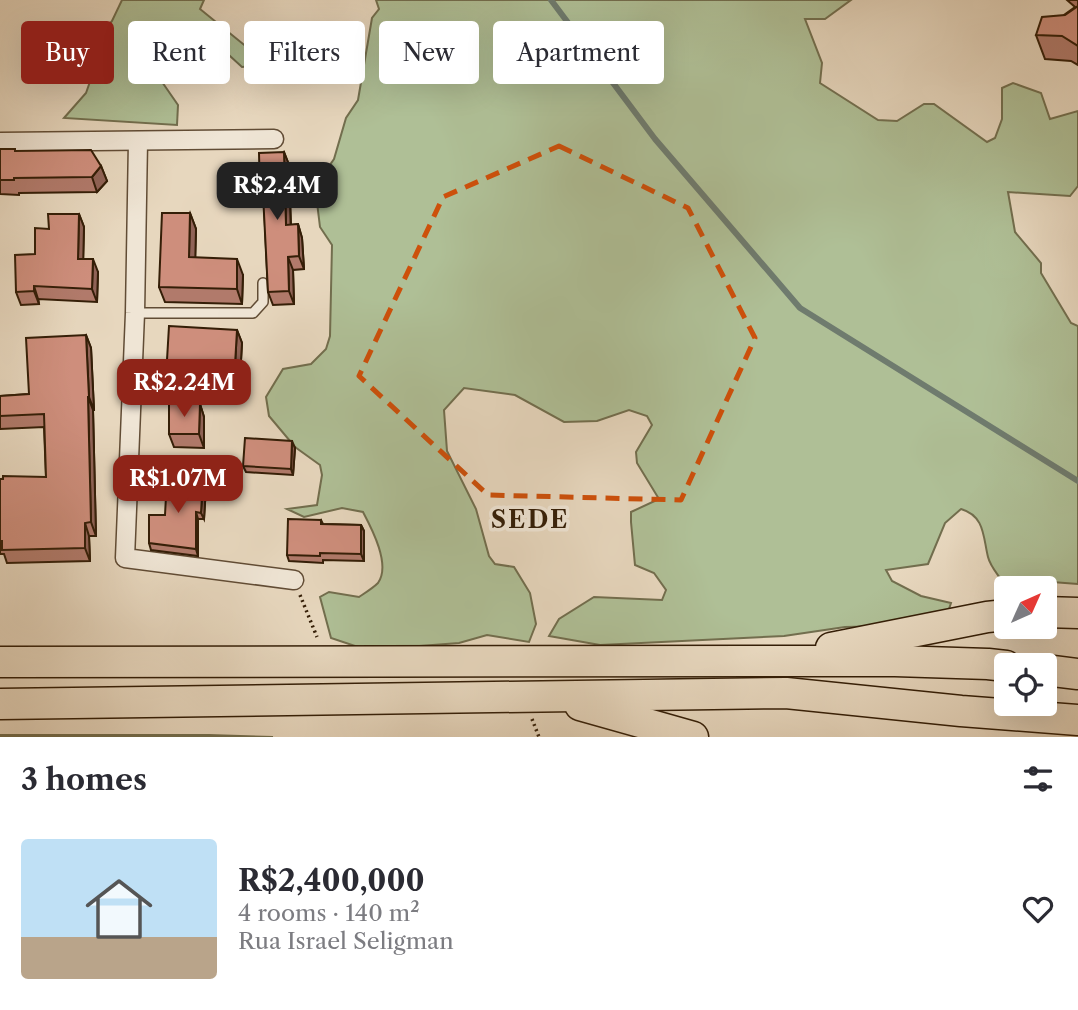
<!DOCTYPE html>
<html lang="en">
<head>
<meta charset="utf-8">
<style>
  :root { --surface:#fff; --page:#f2f2f3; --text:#2b2b33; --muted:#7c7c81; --line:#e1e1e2; --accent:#8f2418 }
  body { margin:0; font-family:"Libre Caslon Text",serif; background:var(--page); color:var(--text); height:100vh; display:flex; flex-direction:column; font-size:26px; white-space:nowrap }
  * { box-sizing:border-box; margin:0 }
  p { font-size:23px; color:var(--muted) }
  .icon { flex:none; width:38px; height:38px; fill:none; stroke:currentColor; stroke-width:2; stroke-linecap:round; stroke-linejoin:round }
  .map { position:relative; height:737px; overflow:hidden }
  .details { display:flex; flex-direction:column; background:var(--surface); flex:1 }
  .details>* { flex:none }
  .banner { position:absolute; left:21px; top:21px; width:700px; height:63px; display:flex; gap:14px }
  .needle { width:46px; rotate:45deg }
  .controls { position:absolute; left:994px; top:576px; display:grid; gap:14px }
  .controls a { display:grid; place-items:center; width:63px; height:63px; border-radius:7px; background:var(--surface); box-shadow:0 7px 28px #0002; font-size:35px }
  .price { position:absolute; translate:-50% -60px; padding:0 16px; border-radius:14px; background:var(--accent); color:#fff; font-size:23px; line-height:46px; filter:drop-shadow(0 2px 4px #0008) }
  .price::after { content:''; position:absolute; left:50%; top:42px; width:21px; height:16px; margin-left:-10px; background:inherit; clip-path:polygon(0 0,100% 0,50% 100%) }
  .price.selected { background:#222; color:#fff }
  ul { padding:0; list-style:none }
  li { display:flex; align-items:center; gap:21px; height:175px; padding:0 21px }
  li+li { border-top:2px solid var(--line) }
  li span { display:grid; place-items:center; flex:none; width:196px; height:140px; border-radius:7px; color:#555 }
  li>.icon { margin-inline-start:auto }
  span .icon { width:84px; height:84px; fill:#fffc; stroke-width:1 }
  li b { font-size:30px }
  h2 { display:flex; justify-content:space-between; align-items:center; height:84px; padding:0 21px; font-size:30px }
  .tag { padding:0 24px; border-radius:7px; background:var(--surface); box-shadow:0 7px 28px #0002; font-size:24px; line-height:63px }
  .tag.selected { background:var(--accent); color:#fff }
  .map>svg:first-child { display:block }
  .green { fill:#afbf96; stroke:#726e4e; stroke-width:2 }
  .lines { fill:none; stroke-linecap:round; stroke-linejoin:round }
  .stream { stroke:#6f7b6e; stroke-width:6 }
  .service-casing { stroke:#614c35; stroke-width:12 }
  .minor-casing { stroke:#614c35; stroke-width:21 }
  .trunk-casing { stroke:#341e07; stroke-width:33 }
  .path { stroke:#341e07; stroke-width:3.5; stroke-dasharray:2 3.5; stroke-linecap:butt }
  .service { stroke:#efe5d5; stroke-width:9 }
  .minor { stroke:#efe5d5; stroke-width:18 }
  .trunk { stroke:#e7d7be; stroke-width:30 }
  .wall { fill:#b17a6b; stroke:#341e07; stroke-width:2 }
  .shaded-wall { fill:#906357; stroke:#341e07; stroke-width:2 }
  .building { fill:#ce8e7c; stroke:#341e07; stroke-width:2 }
  .marked { fill:none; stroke:#cd500b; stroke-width:5; stroke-dasharray:14 9; stroke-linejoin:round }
  .labels { text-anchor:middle; stroke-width:7; stroke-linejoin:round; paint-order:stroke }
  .district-label { font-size:24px; font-weight:bold; letter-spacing:2px; fill:#341e07; stroke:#efe5d5 }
</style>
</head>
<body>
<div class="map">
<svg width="1078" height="737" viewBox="0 0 1078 737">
  <rect width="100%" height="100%" fill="#e7d7be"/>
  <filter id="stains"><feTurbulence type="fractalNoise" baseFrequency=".00286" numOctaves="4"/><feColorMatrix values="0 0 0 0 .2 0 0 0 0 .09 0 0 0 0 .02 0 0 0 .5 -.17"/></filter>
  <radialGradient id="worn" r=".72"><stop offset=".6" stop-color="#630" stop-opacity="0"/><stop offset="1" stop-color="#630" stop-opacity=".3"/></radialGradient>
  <g class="green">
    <polygon points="122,0 204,0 200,9 248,48 252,66 242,67 219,46 199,44 170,61 160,79 178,105 177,125 64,118 86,93 93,73 94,43 112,21"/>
    <path d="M376,0H851L825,19H805L822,63L820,83L878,120L897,121L924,104H934L987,142L995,138L1002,119V88L1013,83L1041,93L1050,119L1078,111V186L1070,196L1008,192L1015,232L1041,263V273L1071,323L1078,326V584L1000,578C995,571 990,565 988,557C983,537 985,516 961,509L945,523L928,564L886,570L892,581L921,596L951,603L948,612L886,626L845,627L784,636L600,645L549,636L559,619L594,597L662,600L666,590L654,573L635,565L631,522V512L659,499L637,463L636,452L652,425L647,416L629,410L597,421L564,422L515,395L464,388L444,410L447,451L476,509L489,556L495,564L514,567L530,593L536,624L529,642L487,635L459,643L367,650L331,638L320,597L329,592L359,597C365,593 373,588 378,583C391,565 372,529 363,512L342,508L304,517L287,509L317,505L322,475L320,465L295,447L269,416L266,397L283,369L311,364L326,349L330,336L332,245L320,227L315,186L334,159L346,118L358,100L372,18L379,9Z"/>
    <polygon points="0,735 209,735 273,737 0,737"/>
  </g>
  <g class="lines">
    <polyline class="stream" points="551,0 655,139 800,308 1078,481"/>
    <defs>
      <polyline id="service" points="135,313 253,313 263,302 263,283"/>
      <g id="minor">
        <polyline points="138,141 135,313 125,558 294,580"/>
        <polyline points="0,142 274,139"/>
      </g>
      <g id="trunk">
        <polyline points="1045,612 1078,613"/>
        <polyline points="831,648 987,617 1006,615"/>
        <polyline points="0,662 768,661 895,661 988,664 1006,666"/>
        <polyline points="1045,670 1078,674"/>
        <polyline points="0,704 786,693 961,711 1078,720"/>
        <polyline points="580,705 693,737"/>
      </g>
    </defs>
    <use href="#service" class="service-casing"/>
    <use href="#minor" class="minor-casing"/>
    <use href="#trunk" class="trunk-casing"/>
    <g class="path">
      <polyline points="300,595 317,637"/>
      <polyline points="532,719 539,737"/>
    </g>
    <use href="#service" class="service"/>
    <use href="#minor" class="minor"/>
    <use href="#trunk" class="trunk"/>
  </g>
  <g class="wall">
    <polygon points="1067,0 1078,0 1078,65 1071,61 1045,59 1036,35 1075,7"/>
    <polygon points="0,149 101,166 107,181 97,192 19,193 19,195 0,194"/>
    <polygon points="284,152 289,165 291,225 298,224 302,238 304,269 293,270 294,304 273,305 268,292 264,206 260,195"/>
    <polygon points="190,213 196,229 195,258 243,275 242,304 165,302 159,287"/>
    <polygon points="79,214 84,227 83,259 98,272 97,302 38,299 39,304 21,305 16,292 49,229"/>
    <polygon points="237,330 242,343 240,378 172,374 167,360"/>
    <polygon points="86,335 91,348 94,410 93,410 96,536 89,536 90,561 7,563 4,554 0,554 0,479 46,477 44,427 0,429 0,396 29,394"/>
    <polygon points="200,404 204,417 204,448 174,447 169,434"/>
    <polygon points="295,448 293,475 246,472 243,466"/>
    <polygon points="203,480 206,487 204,519 198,519 198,556 151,550 149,543"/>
    <polygon points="321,520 323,524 361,525 364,531 364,561 323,560 323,563 289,561 287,555"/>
  </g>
  <g class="shaded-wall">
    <polygon points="284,152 289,165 291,238 286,225"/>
    <polygon points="101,166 107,181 97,192 92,177"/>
    <polygon points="190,213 196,229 195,273 189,257"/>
    <polygon points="79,214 84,227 83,272 78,259"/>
    <polygon points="298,224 302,238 304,269 299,256"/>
    <polygon points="288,257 293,270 294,304 289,291"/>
    <polygon points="93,259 98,272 97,302 92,289"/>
    <polygon points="237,259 243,275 242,304 237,289"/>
    <polygon points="34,286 38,299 39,304 34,291"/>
    <polygon points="237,330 242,343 240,378 235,365"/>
    <polygon points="86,335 91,348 94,410 89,397"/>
    <polygon points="88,397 93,410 96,536 91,522"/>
    <polygon points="200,404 204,417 204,448 199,434"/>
    <polygon points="292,441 295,448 293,475 291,469"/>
    <polygon points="203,480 206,487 204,519 201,513"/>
    <polygon points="196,512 198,519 198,556 196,549"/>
    <polygon points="85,523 89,536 90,561 85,548"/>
    <polygon points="361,525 364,531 364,561 361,554"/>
  </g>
  <g class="building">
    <polygon points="1078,6 1078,46 1062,36 1036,35 1042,17 1065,15"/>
    <polygon points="0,149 15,149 15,151 91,150 101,166 92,177 14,178 14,180 0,180"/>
    <polygon points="284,152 286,225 298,224 299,256 288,257 289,291 268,292 263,194 260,195 259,153"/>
    <polygon points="162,213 190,213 189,257 237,259 237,289 159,287"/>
    <polygon points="48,214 79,214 78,259 93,259 92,289 34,286 34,291 16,292 15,255 35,254 35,228 49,229"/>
    <polygon points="169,326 237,330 235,365 167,360"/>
    <polygon points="86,335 89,397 88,397 91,522 85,523 85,548 2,550 2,541 0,541 0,479 3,479 3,476 46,477 44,414 0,416 0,396 29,394 26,338"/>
    <polygon points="169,403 200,404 199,434 169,434"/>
    <polygon points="245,438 292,441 291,469 243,466"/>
    <polygon points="167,478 203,480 201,513 196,512 196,549 149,543 149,515 165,515"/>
    <polygon points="288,519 321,520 321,524 361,525 361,554 320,553 320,556 287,555"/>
  </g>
  <path class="marked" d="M559,146L688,208L755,338L681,500L488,495L359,376L443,197Z"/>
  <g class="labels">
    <g class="district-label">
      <text x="530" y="528">SEDE</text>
    </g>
  </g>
  <rect width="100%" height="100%" filter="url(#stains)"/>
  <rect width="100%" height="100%" fill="url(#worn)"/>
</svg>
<div class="controls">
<a><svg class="needle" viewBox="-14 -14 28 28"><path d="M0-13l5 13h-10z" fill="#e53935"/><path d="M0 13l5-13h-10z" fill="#7c7c81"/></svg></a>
<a><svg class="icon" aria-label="locate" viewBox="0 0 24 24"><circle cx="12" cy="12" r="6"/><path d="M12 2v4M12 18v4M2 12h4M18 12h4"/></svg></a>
</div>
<b class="price selected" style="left:277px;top:222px">R$2.4M</b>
<b class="price" style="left:184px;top:419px">R$2.24M</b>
<b class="price" style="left:178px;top:515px">R$1.07M</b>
<div class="banner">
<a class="tag selected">Buy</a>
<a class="tag">Rent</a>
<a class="tag">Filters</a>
<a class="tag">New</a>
<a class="tag">Apartment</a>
</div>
</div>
<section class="details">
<h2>3 homes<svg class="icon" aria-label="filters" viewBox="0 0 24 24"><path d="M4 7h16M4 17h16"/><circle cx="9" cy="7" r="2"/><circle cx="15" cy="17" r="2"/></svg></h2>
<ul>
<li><span style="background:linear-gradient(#bfe0f5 70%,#b9a48a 0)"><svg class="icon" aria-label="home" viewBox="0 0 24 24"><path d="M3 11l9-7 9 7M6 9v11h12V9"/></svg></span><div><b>R$2,400,000</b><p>4 rooms · 140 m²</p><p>Rua Israel Seligman</p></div><svg class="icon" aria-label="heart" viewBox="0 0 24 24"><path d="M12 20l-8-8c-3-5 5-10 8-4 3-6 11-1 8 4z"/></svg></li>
</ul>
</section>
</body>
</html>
